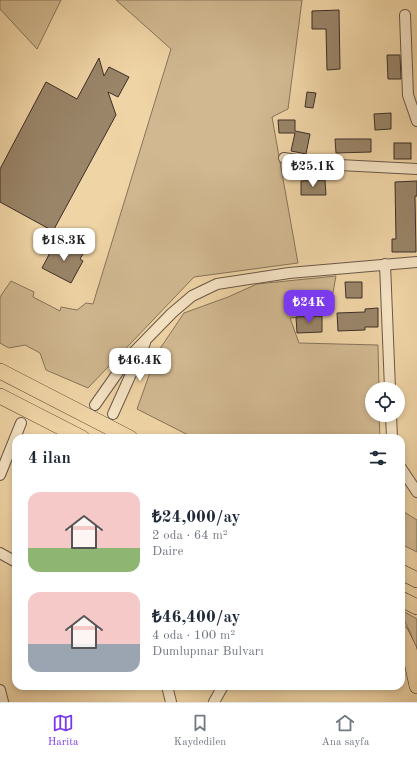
<!DOCTYPE html>
<html lang="tr">
<head>
<meta charset="utf-8">
<style>
  :root { --surface:#fff; --page:#f6f6f7; --text:#1f2937; --muted:#747a83; --line:#e0e1e3; --accent:#7c3aed }
  body { margin:0; font-family:"Old Standard TT",serif; background:var(--page); color:var(--text); height:100vh; display:flex; flex-direction:column; font-size:15px; white-space:nowrap }
  * { box-sizing:border-box; margin:0 }
  p { font-size:13px; color:var(--muted) }
  .icon { flex:none; width:22px; height:22px; fill:none; stroke:currentColor; stroke-width:2; stroke-linecap:round; stroke-linejoin:round }
  .map { position:relative; flex:1; overflow:hidden }
  .details { position:absolute; left:12px; top:434px; width:393px; height:256px; display:flex; flex-direction:column; background:var(--surface); border-radius:12px; box-shadow:0 2px 6px #0003 }
  .details>* { flex:none }
  .fabs { position:absolute; left:365px; top:382px; display:grid; gap:8px }
  .fabs a { display:grid; place-items:center; width:40px; height:40px; border-radius:50%; background:var(--surface); box-shadow:0 2px 6px #0003; font-size:20px }
  .price { position:absolute; translate:-50% -34px; padding:0 9px; border-radius:8px; background:#fff; color:#222; font-size:13px; line-height:26px; filter:drop-shadow(0 1px 2px #0008) }
  .price::after { content:''; position:absolute; left:50%; top:24px; width:12px; height:9px; margin-left:-6px; background:inherit; clip-path:polygon(0 0,100% 0,50% 100%) }
  .price.active { background:var(--accent); color:#fff }
  ul { padding:0; list-style:none }
  li { display:flex; align-items:center; gap:12px; height:100px; padding:0 16px }
  li span { display:grid; place-items:center; flex:none; width:112px; height:80px; border-radius:12px; color:#555 }
  li>.icon { margin-inline-start:auto }
  span .icon { width:48px; height:48px; fill:#fffc; stroke-width:1 }
  li b { font-size:17px }
  h2 { display:flex; justify-content:space-between; align-items:center; height:48px; padding:0 16px; font-size:17px }
  .menu { display:flex; justify-content:space-around; align-items:center; height:56px; border-top:1px solid var(--line); background:var(--surface); font-size:11px; color:var(--muted) }
  .menu a { display:grid; justify-items:center; gap:2px }
  .menu .active { color:var(--accent) }
  .map>svg:first-child { display:block }
  .green { fill:#d1b890; stroke:#87745c }
  .building { fill:#9a8569; stroke:#3d2f29 }
  .lines { fill:none; stroke-linecap:round; stroke-linejoin:round }
  .minor-casing { stroke:#6a5848; stroke-width:12 }
  .highway-casing { stroke:#3d2f29; stroke-width:16 }
  .minor { stroke:#f5e3c4; stroke-width:10 }
  .highway { stroke:#efd4a5; stroke-width:15 }
</style>
</head>
<body>
<div class="map">
<svg width="417" height="702" viewBox="0 0 417 702">
  <rect width="100%" height="100%" fill="#efd4a5"/>
  <filter id="stains"><feTurbulence type="fractalNoise" baseFrequency=".005" numOctaves="4"/><feColorMatrix values="0 0 0 0 .2 0 0 0 0 .09 0 0 0 0 .02 0 0 0 .5 -.17"/></filter>
  <radialGradient id="worn" r=".72"><stop offset=".6" stop-color="#630" stop-opacity="0"/><stop offset="1" stop-color="#630" stop-opacity=".3"/></radialGradient>
  <g class="green">
    <polygon points="0,0 61,0 37,49 0,9"/>
    <polygon points="116,0 302,0 288,109 272,117 298,263 194,277 88,388 46,370 40,353 25,345 9,348 0,343 0,297 11,281 34,292 33,297 60,311 61,307 77,310 86,303 93,304 171,49"/>
    <polygon points="336,276 329,314 290,318 299,343 378,345 379,389 372,389 372,415 379,415 380,438 194,438 137,409 157,353 184,313 228,297 257,284"/>
    <polygon points="401,510 417,520 417,552 401,544"/>
    <polygon points="401,610 417,619 417,656 411,634 401,614"/>
  </g>
  <g class="building">
    <polygon points="339,10 340,69 327,70 326,29 312,29 312,11"/>
    <polygon points="387,55 400,55 401,79 388,79"/>
    <polygon points="99,58 104,76 109,67 129,77 118,97 108,92 116,115 53,231 0,202 0,169 46,82 77,99"/>
    <polygon points="307,92 316,93 313,108 305,107"/>
    <polygon points="391,113 391,129 375,130 374,114"/>
    <polygon points="278,120 295,120 295,131 310,134 306,154 291,151 295,133 279,133"/>
    <polygon points="335,139 371,139 371,152 336,153"/>
    <rect x="394" y="143" width="17" height="16"/>
    <polygon points="325,180 326,195 301,195 301,181"/>
    <polygon points="417,181 417,196 415,196 416,252 392,252 392,239 396,239 395,182"/>
    <polygon points="59,242 83,254 80,259 83,261 71,283 42,268 54,245 57,246"/>
    <polygon points="345,282 362,282 362,298 346,298"/>
    <polygon points="378,308 378,327 365,327 365,330 338,331 337,313 365,312 365,309"/>
    <polygon points="322,316 322,332 297,333 296,317"/>
  </g>
  <g class="lines">
    <defs>
      <g id="minor">
        <polyline points="405,15 408,95 417,121"/>
        <polyline points="284,158 320,164 417,169"/>
        <polyline points="385,264 390,389"/>
        <polyline points="95,405 128,358 172,313 192,296 217,284 289,273 417,262"/>
        <polyline points="113,414 145,343"/>
        <polyline points="391,415 392,438"/>
        <polyline points="401,468 417,492"/>
        <polyline points="0,475 21,423"/>
        <polyline points="0,553 16,562"/>
        <polyline points="167,686 171,702"/>
        <polyline points="0,690 3,702"/>
        <polyline points="214,702 223,686"/>
      </g>
      <g id="highway">
        <polyline points="0,371 130,438"/>
        <polyline points="0,396 82,438"/>
        <polyline points="401,572 417,580"/>
        <polyline points="401,599 417,607"/>
        <polyline points="401,633 409,649 417,686"/>
      </g>
    </defs>
    <use href="#minor" class="minor-casing"/>
    <use href="#highway" class="highway-casing"/>
    <use href="#minor" class="minor"/>
    <use href="#highway" class="highway"/>
  </g>
  <rect width="100%" height="100%" filter="url(#stains)"/>
  <rect width="100%" height="100%" fill="url(#worn)"/>
</svg>
<div class="fabs">
<a><svg class="icon" aria-label="locate" viewBox="0 0 24 24"><circle cx="12" cy="12" r="6"/><path d="M12 2v4M12 18v4M2 12h4M18 12h4"/></svg></a>
</div>
<b class="price" style="left:313px;top:188px">₺25.1K</b>
<b class="price" style="left:64px;top:262px">₺18.3K</b>
<b class="price active" style="left:309px;top:324px">₺24K</b>
<b class="price" style="left:140px;top:382px">₺46.4K</b>
<section class="details">
<h2>4 ilan<svg class="icon" aria-label="filters" viewBox="0 0 24 24"><path d="M4 7h16M4 17h16"/><circle cx="9" cy="7" r="2"/><circle cx="15" cy="17" r="2"/></svg></h2>
<ul>
<li><span style="background:linear-gradient(#f6c9c9 70%,#8fb573 0)"><svg class="icon" aria-label="home" viewBox="0 0 24 24"><path d="M3 11l9-7 9 7M6 9v11h12V9"/></svg></span><div><b>₺24,000/ay</b><p>2 oda · 64 m²</p><p>Daire</p></div></li>
<li><span style="background:linear-gradient(#f6c9c9 65%,#9aa5b1 0)"><svg class="icon" aria-label="home" viewBox="0 0 24 24"><path d="M3 11l9-7 9 7M6 9v11h12V9"/></svg></span><div><b>₺46,400/ay</b><p>4 oda · 100 m²</p><p>Dumlupınar Bulvarı</p></div></li>
</ul>
</section>
</div>
<nav class="menu">
<a class="active"><svg class="icon" aria-label="map" viewBox="0 0 24 24"><path d="M3 6l6-2 6 2 6-2v14l-6 2-6-2-6 2zM9 4v14M15 6v14"/></svg>Harita</a>
<a><svg class="icon" aria-label="saved" viewBox="0 0 24 24"><path d="M7 4h10v16l-5-4-5 4z"/></svg>Kaydedilen</a>
<a><svg class="icon" aria-label="home" viewBox="0 0 24 24"><path d="M3 11l9-7 9 7M6 9v11h12V9"/></svg>Ana sayfa</a>
</nav>
</body>
</html>
